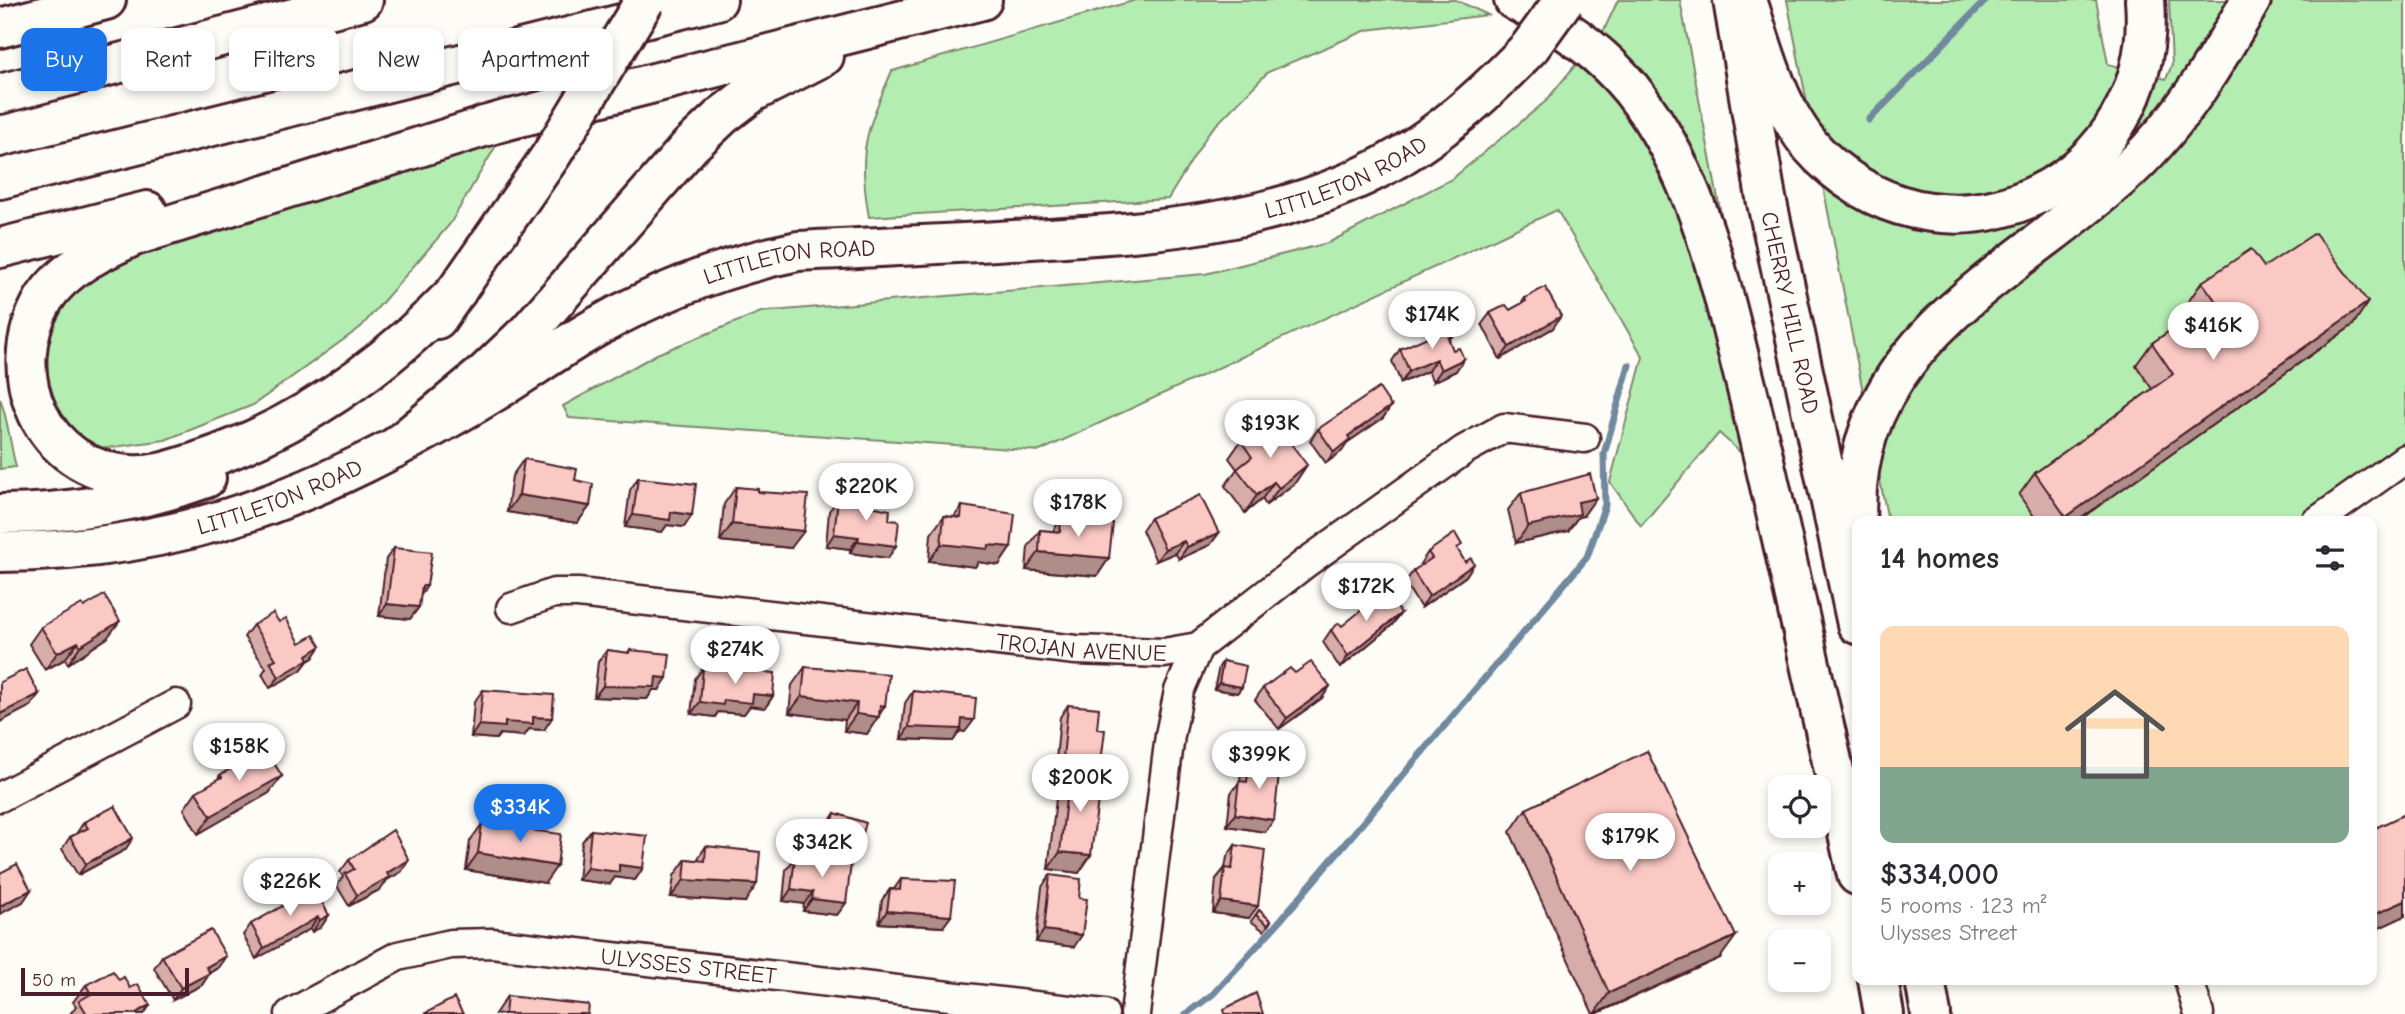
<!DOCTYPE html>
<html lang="en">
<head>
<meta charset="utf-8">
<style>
  :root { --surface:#fff; --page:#f7f7f7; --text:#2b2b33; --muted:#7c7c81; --accent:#1a73e8 }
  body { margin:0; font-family:"Comic Neue",sans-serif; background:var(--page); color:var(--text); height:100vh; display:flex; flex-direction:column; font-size:26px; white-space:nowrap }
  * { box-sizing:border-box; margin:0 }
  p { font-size:23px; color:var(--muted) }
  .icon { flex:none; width:38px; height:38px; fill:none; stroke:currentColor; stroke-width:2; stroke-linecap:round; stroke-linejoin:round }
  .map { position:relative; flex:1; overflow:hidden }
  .panel { position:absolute; left:1852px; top:516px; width:525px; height:469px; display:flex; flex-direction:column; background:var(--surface); border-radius:14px; box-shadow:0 4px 10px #0003 }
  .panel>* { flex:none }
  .banner { position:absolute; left:21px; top:28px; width:665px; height:63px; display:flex; gap:14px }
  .buttons { position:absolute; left:1768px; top:775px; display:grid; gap:14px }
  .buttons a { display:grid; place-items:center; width:63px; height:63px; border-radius:14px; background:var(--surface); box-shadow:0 4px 10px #0003; font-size:35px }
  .scale { position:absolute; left:21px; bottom:18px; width:168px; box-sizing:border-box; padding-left:7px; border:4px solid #4a1f2b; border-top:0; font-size:19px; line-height:24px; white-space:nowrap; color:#4a1f2b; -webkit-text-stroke:5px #fdfcf7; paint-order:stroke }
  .price { position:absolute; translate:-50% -60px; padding:0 16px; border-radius:24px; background:#fff; color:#222; font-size:23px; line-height:46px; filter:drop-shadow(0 2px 4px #0008) }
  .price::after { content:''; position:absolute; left:50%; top:42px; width:21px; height:16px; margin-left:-10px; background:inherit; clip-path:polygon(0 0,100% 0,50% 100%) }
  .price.current { background:var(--accent); color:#fff }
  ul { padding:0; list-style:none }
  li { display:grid; align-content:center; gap:14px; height:371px; padding:0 28px }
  li span { display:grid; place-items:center; height:217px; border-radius:14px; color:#555 }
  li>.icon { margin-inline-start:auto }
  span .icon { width:126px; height:126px; fill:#fffc; stroke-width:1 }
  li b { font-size:30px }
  h2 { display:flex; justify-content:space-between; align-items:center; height:84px; padding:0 28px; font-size:30px }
  .tag { padding:0 24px; border-radius:14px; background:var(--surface); box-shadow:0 4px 10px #0003; font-size:24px; line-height:63px }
  .tag.current { background:var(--accent); color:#fff }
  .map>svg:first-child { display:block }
  .green { fill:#b4edb1; stroke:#7f866e; stroke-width:2 }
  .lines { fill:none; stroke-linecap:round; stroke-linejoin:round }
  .stream { stroke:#70899e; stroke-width:7 }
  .minor-casing { stroke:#4a1f2b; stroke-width:33 }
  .secondary-casing { stroke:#4a1f2b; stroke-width:44 }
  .primary-casing { stroke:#4a1f2b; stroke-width:44 }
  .motorway-casing { stroke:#4a1f2b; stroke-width:44 }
  .minor { stroke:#fdfcf7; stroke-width:28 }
  .secondary { stroke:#fdfcf7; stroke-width:38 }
  .primary { stroke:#fdfcf7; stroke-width:38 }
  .motorway { stroke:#fdfcf7; stroke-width:38 }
  .primary-bridge-casing { stroke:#4a1f2b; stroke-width:44; stroke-linecap:butt }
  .primary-bridge { stroke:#fdfcf7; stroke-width:38 }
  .wall { fill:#d7ada9; stroke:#4a1f2b; stroke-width:2 }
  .shaded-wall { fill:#af8d89; stroke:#4a1f2b; stroke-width:2 }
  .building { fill:#fac9c4; stroke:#4a1f2b; stroke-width:2 }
  .labels { text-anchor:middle; stroke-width:6; stroke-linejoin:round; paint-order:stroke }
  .street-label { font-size:23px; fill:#4a1f2b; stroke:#fdfcf7 }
</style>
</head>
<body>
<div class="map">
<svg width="2405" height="1014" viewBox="0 0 2405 1014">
  <rect width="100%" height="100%" fill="#fdfcf7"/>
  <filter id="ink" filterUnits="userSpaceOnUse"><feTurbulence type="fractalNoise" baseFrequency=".0143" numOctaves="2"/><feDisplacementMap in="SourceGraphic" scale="14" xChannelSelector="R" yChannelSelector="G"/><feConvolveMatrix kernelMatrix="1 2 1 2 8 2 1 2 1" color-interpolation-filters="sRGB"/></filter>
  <g filter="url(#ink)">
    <g class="green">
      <path d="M1136,0H1456L1488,15L1367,30L1268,72L1209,132L1168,199L869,217C857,151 866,131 892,71Z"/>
      <polygon points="1618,0 1680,0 1769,466 1741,453 1719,433 1641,526 1610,482 1643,357 1557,210 1040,451 569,418 563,406 657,354 761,312 1205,274 1328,243 1452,179 1546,101 1604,30"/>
      <polygon points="1787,0 2096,0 2108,64 2166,79 2172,65 2169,0 2405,0 2405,448 2309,521 1888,521"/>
      <polygon points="497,144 450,224 361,327 253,405 165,440 85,451 53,419 36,375 41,331 65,292 106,266 181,235"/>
      <path d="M0,398C8,420 10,444 16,467L0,469Z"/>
    </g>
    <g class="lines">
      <g class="stream">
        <polyline points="1869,120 1986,0"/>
        <polyline points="1186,1014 1213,994 1278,923 1587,557 1605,505 1604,454 1629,365"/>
      </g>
      <defs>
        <g id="minor">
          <polyline points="2316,522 2405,459"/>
          <path id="s1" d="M511,608L554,593H578L1076,650L1164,653L1198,647L1307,562L1464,450L1504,428L1585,438"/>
          <polyline points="0,797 176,704"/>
          <polyline points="2189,980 2199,1014"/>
          <path id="s2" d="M290,1014L398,956L451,944L492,943L1104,1014"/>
          <polyline points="1135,1014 1170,735 1179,691 1198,647"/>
        </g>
        <g id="secondary">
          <path id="s3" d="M1733,0L1766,198L1857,624"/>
          <polyline points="1826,734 1857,875"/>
          <polyline points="1878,980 1884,1014"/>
          <polyline points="1925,980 1931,1014"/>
        </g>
        <g id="primary">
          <polyline points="437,319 552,154"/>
          <path d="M0,514C68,514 143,501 206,478"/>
          <path id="s4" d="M0,552C187,552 321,493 479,401C520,377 559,348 600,325C662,290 729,265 798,251C876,247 954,244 1031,239C1164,232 1304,222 1418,145C1460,117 1495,84 1530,47"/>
        </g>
        <g id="motorway">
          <path d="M1514,0C1557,22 1600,51 1631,89C1697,172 1719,277 1744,377C1774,496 1798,615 1826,734"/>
          <path d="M1747,0C1765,54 1779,116 1821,157C1953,285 2160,180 2145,0"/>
          <polyline points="0,28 106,0"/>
          <polyline points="0,94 363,0"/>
          <polyline points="484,126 982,0"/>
          <polyline points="0,179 717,0"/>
          <polyline points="0,248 147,211"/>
          <path d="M457,291C385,366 297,429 197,462C175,469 154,477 130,475C42,470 0,373 44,299C64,268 101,251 134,236L509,119"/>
          <polyline points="395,448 485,373 528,332 690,146 723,115 753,92 824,56"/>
          <path d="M1857,529C1843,342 2016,275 2131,168C2182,120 2217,60 2251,0"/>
        </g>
      </defs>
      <use href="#minor" class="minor-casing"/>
      <use href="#secondary" class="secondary-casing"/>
      <use href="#primary" class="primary-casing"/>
      <use href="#motorway" class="motorway-casing"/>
      <use href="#minor" class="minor"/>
      <use href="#secondary" class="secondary"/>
      <use href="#primary" class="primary"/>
      <use href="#motorway" class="motorway"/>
      <defs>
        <g id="primary-bridge">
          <polyline points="1530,47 1564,0"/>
          <polyline points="552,154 645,0"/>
        </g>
      </defs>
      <use href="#primary-bridge" class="primary-bridge-casing"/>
      <use href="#primary-bridge" class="primary-bridge"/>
    </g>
    <g class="wall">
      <polygon points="2264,267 2353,325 2076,522 2038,522 2019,495 2035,473 2152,389 2136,365 2152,343 2193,315 2186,305 2202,282"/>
      <polygon points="1525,298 1553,328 1500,359 1482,324 1490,313 1510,310 1521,304"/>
      <polygon points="1453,335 1449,341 1456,371 1433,382 1428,371 1401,383 1392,361 1400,349"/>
      <polygon points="1391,406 1383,418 1348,442 1342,451 1326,463 1310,441 1318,429"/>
      <polygon points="1241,441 1295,483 1266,505 1262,499 1245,513 1225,486 1237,469 1229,458"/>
      <polygon points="524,459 575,480 590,506 577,523 507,512 512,476"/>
      <polygon points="638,478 692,515 684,527 667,525 662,532 625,527 630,490"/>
      <polygon points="736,487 758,492 791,548 720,541 724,504"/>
      <polygon points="1521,493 1583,516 1578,517 1568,531 1516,543 1508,510"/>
      <polygon points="838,499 888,558 850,553 850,549 826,546 829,511"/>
      <polygon points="962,506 1011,547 999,565 978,562 975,567 929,561 931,534 944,516 954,517"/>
      <polygon points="1150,518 1219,533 1210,545 1179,559 1175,553 1156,561 1142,530"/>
      <polygon points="1061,519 1109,558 1097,576 1026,570 1028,547 1040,530 1053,531"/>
      <polygon points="394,548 420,596 419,607 410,619 379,616 386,559"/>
      <polygon points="1458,551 1466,576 1421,608 1405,583 1413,571 1421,566 1420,564 1428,552"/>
      <polygon points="1401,613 1392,625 1340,668 1323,642 1331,630 1342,626"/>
      <polygon points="279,622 313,658 308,661 301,670 270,688 262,674 266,668 244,637 253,625"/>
      <polygon points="41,627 107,638 68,664 65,659 45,670 29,644"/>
      <polygon points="607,650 627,653 630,650 659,690 653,690 647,699 594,697 598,662"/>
      <polygon points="1223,661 1242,687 1237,693 1214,689 1219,667"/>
      <polygon points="805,667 879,715 867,734 844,731 845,720 789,713 792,685"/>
      <polygon points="703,668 773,696 765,708 750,706 744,714 718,712 715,717 691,714 695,679"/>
      <polygon points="1295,673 1330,686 1322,698 1279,729 1255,700 1263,688"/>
      <polygon points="483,690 544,730 529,729 524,736 500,734 496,739 471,737 474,702"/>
      <polygon points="913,691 965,732 960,731 953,741 901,739 905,703"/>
      <polygon points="1068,705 1097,729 1101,763 1093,775 1079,873 1048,869 1057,790 1069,773 1055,771 1060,717"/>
      <polygon points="1250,760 1265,832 1227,826 1231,793 1240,781 1241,772"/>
      <polygon points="220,775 282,776 269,793 198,834 184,809 196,792 217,780"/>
      <polygon points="1526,809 1720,958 1596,1014 1593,1014 1510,832"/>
      <polygon points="835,813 858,842 827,833 831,819"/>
      <polygon points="84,822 125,850 78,875 62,849 70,837 76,834"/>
      <polygon points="482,824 545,883 466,870 470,841"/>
      <polygon points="591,830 643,868 635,880 615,877 610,884 578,880 582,842"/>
      <polygon points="1235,845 1249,918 1213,913 1216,879 1225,868 1227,857"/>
      <polygon points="706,846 745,902 671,897 674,876 686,859 697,860"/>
      <polygon points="795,858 846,903 837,915 803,911 804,904 783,901 786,870"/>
      <polygon points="349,860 401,872 387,880 381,889 349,906 337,886 343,877 340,872"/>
      <polygon points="1050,875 1074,947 1036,942 1042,887"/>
      <polygon points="901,879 943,927 879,923 882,900 890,889 894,889"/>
      <polygon points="1259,910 1271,921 1264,931 1251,921"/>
      <polygon points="329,915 321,927 312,932 310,929 256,959 243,935 251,924"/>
      <polygon points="162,956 218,968 209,973 202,985 173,1000 154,968"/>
      <polygon points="119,980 130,988 150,1005 144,1014 70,1014 76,1006 73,1002 86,985"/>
      <polygon points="507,996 588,1014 495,1014"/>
    </g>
    <g class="shaded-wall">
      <polygon points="2368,302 2353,325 2076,522 2063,522 2066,517"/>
      <polygon points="1561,316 1553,328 1500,359 1509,347"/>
      <polygon points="1436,359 1428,371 1401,383 1409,371"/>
      <polygon points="1464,359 1456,371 1433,382 1441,370"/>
      <polygon points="1391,406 1383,418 1348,442 1342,451 1326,463 1334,452 1348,436"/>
      <polygon points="1307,465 1295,483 1266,505 1279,488"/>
      <polygon points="1274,482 1262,499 1245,513 1257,495"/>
      <polygon points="519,495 590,506 577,523 507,512"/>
      <polygon points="1596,498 1583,516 1578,517 1568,531 1516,543 1528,526 1578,502"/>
      <polygon points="671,512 692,515 684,527 667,525 662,532 625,527 633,515"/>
      <polygon points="732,524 804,531 791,548 720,541"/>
      <polygon points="1219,533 1210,545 1179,559 1187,547"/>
      <polygon points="834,534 859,537 850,549 826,546"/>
      <polygon points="858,541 896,546 888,558 850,553"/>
      <polygon points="1184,541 1175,553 1156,561 1165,549"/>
      <polygon points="941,544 989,545 1011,547 999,565 978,562 975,567 929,561"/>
      <polygon points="1039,552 1109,558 1097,576 1026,570"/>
      <polygon points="1474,564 1466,576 1421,608 1429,596"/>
      <polygon points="422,586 427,586 419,598"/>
      <polygon points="387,604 419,607 410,619 379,616"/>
      <polygon points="1401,613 1392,625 1340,668 1348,656"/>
      <polygon points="120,621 107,638 68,664 80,646"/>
      <polygon points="78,642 65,659 45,670 57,653"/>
      <polygon points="321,646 313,658 308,661 301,670 270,688 279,677 307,655"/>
      <polygon points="656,677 667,678 659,690 653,690 647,699 594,697 603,686"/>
      <polygon points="1219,683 1242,687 1237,693 1214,689"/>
      <polygon points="1330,686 1322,698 1279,729 1287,718"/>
      <polygon points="39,694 31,706 0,722 0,714"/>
      <polygon points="753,694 773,696 765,708 750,706 744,714 718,712 715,717 691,714 700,702 724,700"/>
      <polygon points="802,696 857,703 845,720 789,713"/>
      <polygon points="880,705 885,706 867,734 844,731 856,714"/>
      <polygon points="533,717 552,718 544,730 529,729 524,736 500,734 496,739 471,737 479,725"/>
      <polygon points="962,719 974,720 965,732 960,731 953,741 901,739 909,727"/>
      <polygon points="1063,759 1101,763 1093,775 1055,771"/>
      <polygon points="282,776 269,793 198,834 211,816"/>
      <polygon points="1235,814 1274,820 1265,832 1227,826"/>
      <polygon points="831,827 862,836 858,842 827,833"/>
      <polygon points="133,838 125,850 78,875 86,864"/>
      <polygon points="1060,852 1091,855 1079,873 1048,869"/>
      <polygon points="478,853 557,866 545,883 466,870"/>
      <polygon points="409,860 401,872 387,880 381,889 349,906 357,895 387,873"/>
      <polygon points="619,865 643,868 635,880 615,877 610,884 578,880 587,868"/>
      <polygon points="684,880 757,884 745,902 671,897"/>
      <polygon points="791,889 813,892 804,904 783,901"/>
      <polygon points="31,890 23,902 0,914 0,906"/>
      <polygon points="812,899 846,903 837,915 803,911"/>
      <polygon points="1221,901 1258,906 1249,918 1213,913"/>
      <polygon points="2405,901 2405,916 2371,932 2371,916"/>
      <polygon points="887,911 951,916 943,927 879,923"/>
      <polygon points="329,915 321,927 312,932 320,920"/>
      <polygon points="318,917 310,929 256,959 264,948"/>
      <polygon points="1044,930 1082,935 1074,947 1036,942"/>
      <polygon points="1736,936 1720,958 1594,1014 1609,993"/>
      <polygon points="226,956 218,968 198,979 206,967"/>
      <polygon points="210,973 202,985 173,1000 181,988"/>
      <polygon points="150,1005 144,1014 134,1014"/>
    </g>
    <g class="building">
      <polygon points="2315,233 2368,302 2066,517 2035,473 2173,374 2152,343 2215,300 2202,282 2251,249 2264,267"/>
      <polygon points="1545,287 1561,316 1509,347 1490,313 1506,305 1510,310 1526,301 1525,298"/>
      <polygon points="1450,327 1453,335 1448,338 1453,350 1459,348 1464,359 1441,370 1436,359 1409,371 1400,349"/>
      <polygon points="1379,388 1391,406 1348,436 1350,439 1334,452 1318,429"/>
      <polygon points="1266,422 1277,437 1283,433 1307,465 1279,488 1274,482 1257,495 1237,469 1252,457 1241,441"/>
      <polygon points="524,459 577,469 575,480 593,484 590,506 519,495"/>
      <polygon points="1590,474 1596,498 1578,502 1580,514 1528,526 1521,493"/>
      <polygon points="638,478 696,484 692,515 671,512 670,520 633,515"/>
      <polygon points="736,487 758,489 758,492 808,495 804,531 732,524"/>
      <polygon points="1200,495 1219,533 1187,547 1184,541 1165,549 1150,518"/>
      <polygon points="838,499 890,510 889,520 899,521 896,546 858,541 859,537 834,534"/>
      <polygon points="962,506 1015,514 1011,547 989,545 988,549 941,544 944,516 961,518"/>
      <polygon points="1061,519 1113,523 1109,558 1039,552 1040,530 1060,532"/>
      <polygon points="1455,533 1462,545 1457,548 1465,562 1471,558 1474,564 1429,596 1413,571 1432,558 1428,552"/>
      <polygon points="394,548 432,552 427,586 422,586 419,607 387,604"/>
      <polygon points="1385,591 1401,613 1348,656 1331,630 1339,623 1342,626"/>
      <polygon points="104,595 120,621 80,646 78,642 57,653 41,627 82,604 84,607"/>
      <polygon points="273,613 279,622 286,618 300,643 314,635 321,646 307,655 309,659 279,677 270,662 276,659 253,625"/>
      <polygon points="607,650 629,653 630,650 670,654 667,678 656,677 655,687 603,686"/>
      <polygon points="1223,661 1246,666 1242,687 1219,683"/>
      <polygon points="1311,662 1330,686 1287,718 1263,688 1290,668 1295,673"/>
      <polygon points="805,667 889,674 885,706 880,705 879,717 856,714 857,703 802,696"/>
      <polygon points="703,668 775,673 773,696 753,694 752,703 724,700 723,705 700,702"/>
      <polygon points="26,669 39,694 0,714 0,682"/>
      <polygon points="483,690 554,695 552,718 533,717 533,724 505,722 505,727 479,725"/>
      <polygon points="913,691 976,698 974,720 962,719 961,729 909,727"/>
      <polygon points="1068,705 1099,708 1097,729 1105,730 1101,763 1063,759"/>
      <polygon points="265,749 282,776 211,816 196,792 222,777 220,775"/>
      <polygon points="1647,751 1736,936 1609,993 1526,809"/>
      <polygon points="1250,760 1280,765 1274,820 1235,814 1239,781 1247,782"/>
      <polygon points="1069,772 1101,776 1091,855 1060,852"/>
      <polygon points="115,806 133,838 86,864 70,837 88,828 84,822"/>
      <polygon points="835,813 866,823 862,836 831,827"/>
      <polygon points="2405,814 2405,901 2371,916 2371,830"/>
      <polygon points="482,824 561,834 557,866 478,853"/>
      <polygon points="393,830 409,860 387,873 389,877 357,895 345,874 354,869 349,860"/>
      <polygon points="591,830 647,836 643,868 619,865 619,872 587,868"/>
      <polygon points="1235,845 1265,850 1258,906 1221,901 1225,868 1232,869"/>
      <polygon points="706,846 760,852 757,884 684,880 686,859 705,861"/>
      <polygon points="795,858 851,864 846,903 812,899 813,892 791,889"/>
      <polygon points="17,864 31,890 0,906 0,873"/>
      <polygon points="1050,875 1081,879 1079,898 1087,899 1082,935 1044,930"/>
      <polygon points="901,879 955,881 951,916 887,911 890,889 900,890"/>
      <polygon points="314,888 329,915 320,920 318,917 264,948 251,924"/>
      <polygon points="1259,910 1271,921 1268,925 1256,915"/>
      <polygon points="211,930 226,956 206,967 210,973 181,988 162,956"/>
      <polygon points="113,971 119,980 124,977 130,988 138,984 150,1005 134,1014 87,1014 79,1001 91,994 86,985"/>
      <polygon points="1256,993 1263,1014 1225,1014 1224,1009"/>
      <polygon points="507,996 589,1005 588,1014 505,1014"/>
      <polygon points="454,998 463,1014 424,1014"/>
    </g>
  </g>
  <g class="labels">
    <g class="street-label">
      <text dy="8" stroke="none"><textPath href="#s4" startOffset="1421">LITTLETON ROAD</textPath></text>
      <text dy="8" stroke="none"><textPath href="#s4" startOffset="854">LITTLETON ROAD</textPath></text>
      <text dy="8" stroke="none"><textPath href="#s3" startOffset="318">CHERRY HILL ROAD</textPath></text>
      <text dy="8" stroke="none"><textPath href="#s4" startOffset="287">LITTLETON ROAD</textPath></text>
      <text dy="8" stroke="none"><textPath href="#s1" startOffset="576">TROJAN AVENUE</textPath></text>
      <text dy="8" stroke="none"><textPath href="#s2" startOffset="416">ULYSSES STREET</textPath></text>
    </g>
  </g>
</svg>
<div class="buttons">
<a><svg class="icon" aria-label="locate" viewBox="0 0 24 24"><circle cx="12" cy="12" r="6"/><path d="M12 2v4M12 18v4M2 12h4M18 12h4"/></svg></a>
<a>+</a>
<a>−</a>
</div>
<div class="scale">50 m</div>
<b class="price" style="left:1432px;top:351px">$174K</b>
<b class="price" style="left:2213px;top:362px">$416K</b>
<b class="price" style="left:1270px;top:460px">$193K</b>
<b class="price" style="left:866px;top:523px">$220K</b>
<b class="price" style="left:1078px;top:539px">$178K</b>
<b class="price" style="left:1366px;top:623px">$172K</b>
<b class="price" style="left:735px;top:686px">$274K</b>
<b class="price" style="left:239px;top:783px">$158K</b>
<b class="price" style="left:1259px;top:791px">$399K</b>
<b class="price" style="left:1080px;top:814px">$200K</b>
<b class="price current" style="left:520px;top:844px">$334K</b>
<b class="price" style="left:1630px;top:873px">$179K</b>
<b class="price" style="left:822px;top:879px">$342K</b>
<b class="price" style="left:290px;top:918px">$226K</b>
<div class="banner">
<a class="tag current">Buy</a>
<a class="tag">Rent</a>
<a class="tag">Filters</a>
<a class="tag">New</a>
<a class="tag">Apartment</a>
</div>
<section class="panel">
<h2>14 homes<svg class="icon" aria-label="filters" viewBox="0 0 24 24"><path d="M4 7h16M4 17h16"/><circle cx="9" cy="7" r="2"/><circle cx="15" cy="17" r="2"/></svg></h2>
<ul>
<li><span style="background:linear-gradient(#ffd9b3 65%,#7fa58c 0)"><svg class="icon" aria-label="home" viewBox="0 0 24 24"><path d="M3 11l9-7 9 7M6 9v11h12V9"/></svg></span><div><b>$334,000</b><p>5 rooms · 123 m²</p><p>Ulysses Street</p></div></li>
</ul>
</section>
</div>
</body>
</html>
